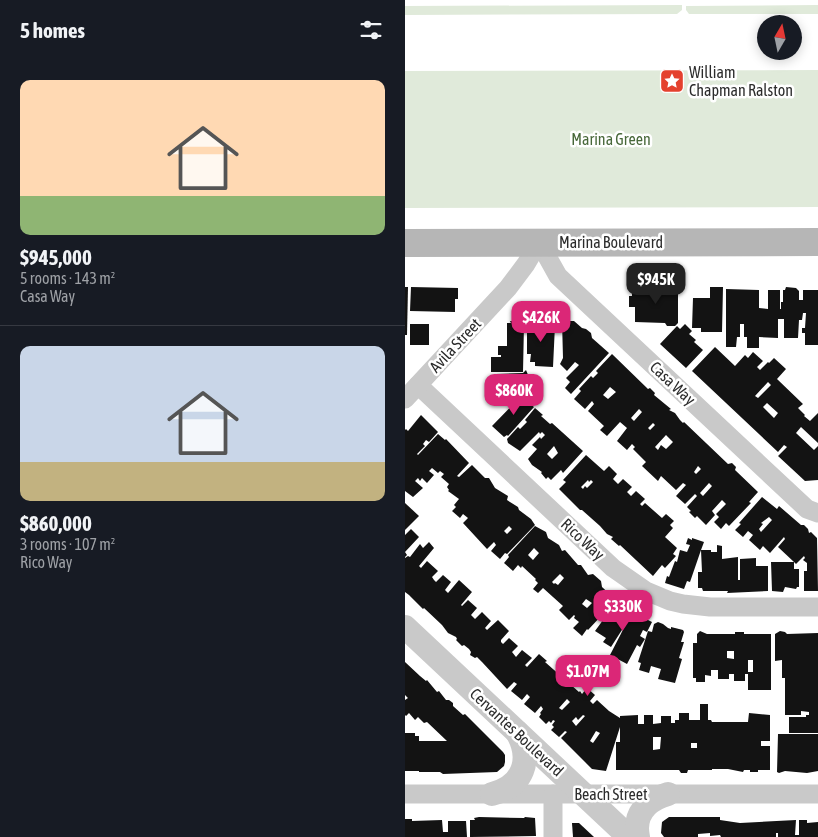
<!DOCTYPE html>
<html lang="en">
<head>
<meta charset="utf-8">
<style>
  :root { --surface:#171b24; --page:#20242c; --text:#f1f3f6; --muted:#9ea1a6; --line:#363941; --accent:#db2777 }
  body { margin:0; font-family:"Asap Condensed",sans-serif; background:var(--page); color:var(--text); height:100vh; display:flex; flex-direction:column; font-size:19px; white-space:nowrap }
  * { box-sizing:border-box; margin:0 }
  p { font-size:16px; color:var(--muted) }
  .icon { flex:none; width:28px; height:28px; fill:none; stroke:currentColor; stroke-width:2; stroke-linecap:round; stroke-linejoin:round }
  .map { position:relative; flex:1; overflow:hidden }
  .details { display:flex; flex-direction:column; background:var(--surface); width:405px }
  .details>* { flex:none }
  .needle { width:32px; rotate:9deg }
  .controls { position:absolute; left:352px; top:15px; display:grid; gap:10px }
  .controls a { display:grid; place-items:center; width:45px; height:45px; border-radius:50%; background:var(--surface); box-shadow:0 2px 12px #0003; font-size:25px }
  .price { position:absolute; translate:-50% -42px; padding:0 11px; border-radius:10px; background:var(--accent); color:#fff; font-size:16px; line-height:32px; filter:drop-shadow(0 1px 2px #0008) }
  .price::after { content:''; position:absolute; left:50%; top:30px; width:15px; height:11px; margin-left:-8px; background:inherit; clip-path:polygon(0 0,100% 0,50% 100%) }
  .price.selected { background:#222; color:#fff }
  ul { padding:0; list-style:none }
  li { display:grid; align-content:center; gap:10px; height:265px; padding:0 20px }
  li+li { border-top:1px solid var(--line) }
  li span { display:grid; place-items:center; height:155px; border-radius:10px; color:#555 }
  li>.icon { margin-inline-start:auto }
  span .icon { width:90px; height:90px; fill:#fffc; stroke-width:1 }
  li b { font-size:21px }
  h2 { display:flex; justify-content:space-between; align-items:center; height:60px; padding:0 20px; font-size:21px }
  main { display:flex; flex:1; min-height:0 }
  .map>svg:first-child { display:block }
  .green { fill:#e0eada }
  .building { fill:#131313; fill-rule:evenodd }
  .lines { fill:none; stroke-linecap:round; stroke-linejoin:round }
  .minor { stroke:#c9c9c9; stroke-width:19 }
  .tertiary { stroke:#c9c9c9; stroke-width:24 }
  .secondary { stroke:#b6b6b6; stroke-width:28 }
  .labels { text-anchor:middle; stroke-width:5; stroke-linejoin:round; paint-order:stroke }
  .poi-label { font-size:16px; fill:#2c2c2c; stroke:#fff; text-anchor:start }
  .park-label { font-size:16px; fill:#48683a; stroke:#fff }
  .street-label { font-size:16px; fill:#2c2c2c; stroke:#fff }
</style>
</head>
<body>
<main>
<section class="details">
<h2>5 homes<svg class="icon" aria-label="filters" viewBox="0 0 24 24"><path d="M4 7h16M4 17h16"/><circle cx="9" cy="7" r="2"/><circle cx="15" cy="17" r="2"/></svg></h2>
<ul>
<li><span style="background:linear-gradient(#ffd9b3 75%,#8fb573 0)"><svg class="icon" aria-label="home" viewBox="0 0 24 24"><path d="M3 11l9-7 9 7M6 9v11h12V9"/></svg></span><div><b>$945,000</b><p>5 rooms · 143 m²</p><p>Casa Way</p></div></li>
<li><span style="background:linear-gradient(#c9d6e8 75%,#c2b280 0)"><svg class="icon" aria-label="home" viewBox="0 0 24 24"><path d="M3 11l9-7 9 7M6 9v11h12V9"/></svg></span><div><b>$860,000</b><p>3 rooms · 107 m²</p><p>Rico Way</p></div></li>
</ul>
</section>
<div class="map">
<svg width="413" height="837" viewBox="0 0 413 837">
  <rect width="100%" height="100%" fill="#fff"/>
  <g class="green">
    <polygon points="277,5 277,10 272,14 0,15 0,6"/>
    <polygon points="413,5 413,14 284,14 281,10 281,6"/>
    <polygon points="413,70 413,207 0,208 0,71"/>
  </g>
  <g class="building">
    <polygon points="262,286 273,286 273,323 270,326 262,326 260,323 230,322 230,307 224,307 224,296 227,296 227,288 262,288"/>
    <polygon points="0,287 3,287 2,335 0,335"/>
    <polygon points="6,287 53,288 53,299 50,299 50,312 5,311"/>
    <polygon points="305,287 318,287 317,332 296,332 296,328 287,328 288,298 305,298"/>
    <polygon points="381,287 391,288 394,291 394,300 398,300 398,290 413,290 413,345 400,345 400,333 397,333 397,328 400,328 401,313 398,313 397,320 394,320 393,338 379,338 379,319 373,319 373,338 354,337 354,348 342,348 342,337 339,337 339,324 335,324 335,337 332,337 331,347 321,347 321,289 354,290 354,308 363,309 363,290 375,290 375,309 376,309 376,302 378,302 378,290 380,290"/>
    <polygon points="105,321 116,321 116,324 119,324 118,372 86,372 86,357 96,357 96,355 93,355 93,346 102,346 102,323 106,323"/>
    <polygon points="122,321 145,322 145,325 150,325 148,367 130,366 130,362 125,362 126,354 122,354"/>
    <polygon points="157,321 169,321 177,328 181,329 186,333 187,338 204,353 166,394 160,388 165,382 161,378 174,365 170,362 162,371 155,364 158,358"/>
    <rect x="5" y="324" width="19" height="21"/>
    <polygon points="280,324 287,331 284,334 291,340 289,342 298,350 281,368 255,344 272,326 275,329"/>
    <path d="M310,347L330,366L340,355L343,358L348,352L358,361L352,367L355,370L363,362L364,363L369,358L381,369L372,379L398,404L393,408L400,415L399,416L405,421L413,413V443L396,427L391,433L409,450L413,446V480L400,481L373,456L382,447L379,445L373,452L287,371ZM363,382L366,385L353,398L350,396ZM362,403L373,413L369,418L358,407Z"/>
    <path d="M207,354L243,389L245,388L250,393L249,395L266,409L264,410L270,413L275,420L278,423L279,422L323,464L327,463L331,467L330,470L353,492L344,502L346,503L324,526L321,523L316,529L309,522L314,517L311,514L321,504L317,500L307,511L310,515L301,525L292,516L290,518L284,512L286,511L282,507L292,496L290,494L280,504L271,496L281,485L278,483L271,490L256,476L253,481L237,466L241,462L228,449L230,447L227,444L222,450L212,441L222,428L215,422L202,436L195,430L199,426L183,411L189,404L187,401L180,409L169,399L176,391L174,389L186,376L188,378L193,373L191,371ZM205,387L211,392L203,399L198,395ZM234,409L237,412L229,421L226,418ZM248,423L250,425L245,430L243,428ZM261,435L268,442L261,449L256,445L253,450L250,447ZM293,466L296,469L291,474L289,472ZM304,483L307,486L298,496L295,493Z"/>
    <polygon points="121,370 126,382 109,400 94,387 88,389 85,381 91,379 91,374 118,373"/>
    <polygon points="119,393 127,401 124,403 129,407 103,436 102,435 99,437 87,426"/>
    <path d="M130,408L138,415L136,416L145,424L147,423L178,451L158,473L156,470L146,480L143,477L141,479L136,473L137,472L127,465L123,459L132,449L127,445L135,437L136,439L140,435L137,432L135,434L134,432L115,451L103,443L102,439L113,427L115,429L122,422L120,420ZM149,446L153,453L147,459L142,454Z"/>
    <path d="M16,415L33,432L24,442L21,440L18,444L20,446L12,454L13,455L33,434L40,440L41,439L64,463L52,476L54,477L67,465L80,478H84L90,488L103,496L102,500L113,507L114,510L126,519L130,525L102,554L100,553L95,559L86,551L91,545L89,542L82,549L58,523L63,518L58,514L55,518L47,511L51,507L49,505L54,499L43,491L44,490L42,487L44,484L36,477L39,474L35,471L33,473L27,468L24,471L29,475L22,483L17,478L15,481L13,478L10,481L18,488L8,497L0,491V430L1,429L3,431ZM104,526L107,529L102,534L99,531Z"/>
    <path d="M181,455L199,471L204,466L212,474L208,479L213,484L218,479L227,487L222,492L226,496L231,491L240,499L235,504L237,506L240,503L257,518L261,514L269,521L265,525L268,528L260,537L272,548L268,554L271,556L260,568L257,565L248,576L215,545L214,546L206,539L208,537L202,534L195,526L177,510H175L154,489L161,482L158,480ZM183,480L184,482L186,480L188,482L182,488L180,486L178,489L176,487Z"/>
    <path d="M357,497L372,509L374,506L396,525H399L403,529L404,533L406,532L412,538L413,591H399V571H402V563L398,560L400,558L399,556L391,564L389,562V569H394V587H392L391,589L380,587L378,592L367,591L366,562H389L373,547L380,539L379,537L365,553L358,546L355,550L344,540L348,535L343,531L338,537L330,530L336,524L334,523ZM364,517L367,520L356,532L354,529L358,524L356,523Z"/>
    <polygon points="0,503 14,516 0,530"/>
    <path d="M130,526L141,532L143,538L154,545L157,551L160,550L173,565H176L183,575L188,574L196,581L197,587L211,600L183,630L182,629L177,636L168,628L174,622L169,618L170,616L169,615L164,620L154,610L158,606L138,588L133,593L128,589L133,583L130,580L131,579L117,566L116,568L113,565L108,571L99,563L104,557L103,555ZM129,548L134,553L128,560L123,555ZM155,574L159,578L153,585L150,583L149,584L147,582ZM181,599L187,603L182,608L177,604Z"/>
    <polygon points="6,529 14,537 0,552 2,555 0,557 0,535"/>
    <polygon points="283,538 287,540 287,538 299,542 296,550 306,550 306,552 312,552 312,545 317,546 317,559 333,557 333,580 335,580 335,559 351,558 351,566 363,566 363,591 322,593 323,591 298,591 297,588 293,588 293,572 297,572 296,550 285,582 282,581 279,589 260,583 262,576 264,577 270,561 272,562 275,550 282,552 285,545 281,544"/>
    <path d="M24,542L29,548L14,566L16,568L22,561L33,571L27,577L29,580L31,582L38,575L46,582L40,590L43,593L54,580L67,592L56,605L57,606L63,600L72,608L66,615L70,619L77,612L86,621L80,628L82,630L93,620L104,631L96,640V642L98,644L104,638L113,646L107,652L111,657L117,650L127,658L120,665L122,667L134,654L142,661L140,662L174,692L175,691L177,694L182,688L190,695L185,701L188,704L192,700L204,711L215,718V716L233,715V724H239V715H248V724L256,723V716H266V723H270V720H274V713H284V720H295V704H303V720H306L307,722H343L344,713L365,715V741H356V746H365V770H353V772H345V770H339L338,772L323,769H307V770H283L282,773H276L274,770H211V742H215V727L201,771L187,769L156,738L162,732L160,731L154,737L146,730L149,727L147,725L150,721L148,720L146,723L144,721L141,724L134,717L136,714L135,713L138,709L136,706L130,713L119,704L125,697L122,694L117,700L106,691L112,684L109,682L102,689L77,662L72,657L70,658L65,655L66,652L64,649L59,645L57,646L51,640L52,639L51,637L43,633L37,625L19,608L18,609L4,595L0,592V558L3,556L5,557L15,544L18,548ZM162,699L165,702L157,710L154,708ZM178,715L180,716L171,726L167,721L171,717L173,720ZM191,731L195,733L188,743L185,741ZM248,737H256L255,749L248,750ZM286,743H292V748H286Z"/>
    <polygon points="212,601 225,611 219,620 222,622 227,612 247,622 242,632 238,630 235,636 240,639 235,647 232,645 222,664 205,655 222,622 206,647 198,642 201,638 190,631"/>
    <polygon points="253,622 258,624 263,628 266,629 266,627 278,630 279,632 276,642 279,642 274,658 277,659 270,683 253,679 256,669 246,666 244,673 234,670 236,663 233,662 243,631 247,632 249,624"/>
    <path d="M295,631L302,634H330V632H339V634H366V690H343V674H340V681H329V674H324V679H313V670H306V676L300,675V682H291V678H288V643H292V634ZM322,651H329V659L322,658ZM343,660H348V672H343Z"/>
    <polygon points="375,631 380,632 382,634 413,633 413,733 384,733 384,717 401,717 401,715 404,715 404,712 396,711 396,715 380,715 380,678 377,678 377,660 370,661 370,634"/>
    <polygon points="0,662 15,676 21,681 22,680 32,692 34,691 41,700 44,700 48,703 48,706 58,715 60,714 98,752 100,755 100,762 99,766 92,772 38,774 35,772 14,772 14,771 0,771 0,733 10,733 10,736 14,736 14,741 42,741 22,722 19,723 13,717 10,720 4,713 1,716 0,715 0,700 3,698 0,695"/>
    <polygon points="373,734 413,734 413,771 402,773 380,771 374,773 372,772"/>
    <polygon points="74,817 119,818 120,817 130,818 131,836 65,837 65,820 70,820 69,818"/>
    <polygon points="264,817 315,817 315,820 335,823 391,820 390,835 394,835 394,820 402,820 402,823 413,822 413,837 373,837 373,833 371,833 371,837 316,837 315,835 305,836 305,833 293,834 293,837 259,837 256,833 257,822"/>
    <polygon points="0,819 7,819 7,821 37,820 38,832 43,832 43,821 61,821 62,837 0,837"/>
    <polygon points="167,823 174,823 189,837 168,837"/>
  </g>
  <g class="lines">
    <g class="minor">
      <polyline points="134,242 153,276 402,509 413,513"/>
      <polyline points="13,385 208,568 241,591 265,601 278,604 305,607 413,607"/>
      <polyline points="0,399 103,288 121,264 134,242"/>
      <polyline points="0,794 413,794"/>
      <polyline points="148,794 148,837"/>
    </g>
    <g class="tertiary">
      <polyline points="0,627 224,837"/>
      <path d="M87,794C118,786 128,760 112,732"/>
      <path d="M233,837C228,814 242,800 263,794"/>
    </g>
    <polyline class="secondary" points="0,243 413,242"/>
  </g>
  <defs>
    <symbol id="sight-square" viewBox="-11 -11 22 22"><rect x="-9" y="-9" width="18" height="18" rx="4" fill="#e4412e" stroke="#fff"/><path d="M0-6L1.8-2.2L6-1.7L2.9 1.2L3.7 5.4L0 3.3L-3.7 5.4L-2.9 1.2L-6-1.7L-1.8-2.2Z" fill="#fff"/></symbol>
  </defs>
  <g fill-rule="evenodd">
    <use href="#sight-square" x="253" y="67" width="28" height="28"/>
  </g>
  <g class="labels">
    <g class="poi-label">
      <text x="284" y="78">William<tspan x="284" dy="18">Chapman Ralston</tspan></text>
    </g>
    <g class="park-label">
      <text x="206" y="145">Marina Green</text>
    </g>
    <g class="street-label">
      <text x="206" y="248">Marina Boulevard</text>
      <text transform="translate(50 345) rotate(-47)" y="6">Avila Street</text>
      <text transform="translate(268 383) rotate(43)" y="6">Casa Way</text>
      <text transform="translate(178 539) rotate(43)" y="6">Rico Way</text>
      <text transform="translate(112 732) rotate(43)" y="6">Cervantes Boulevard</text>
      <text x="206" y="800">Beach Street</text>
    </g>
  </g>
</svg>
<div class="controls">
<a><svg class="needle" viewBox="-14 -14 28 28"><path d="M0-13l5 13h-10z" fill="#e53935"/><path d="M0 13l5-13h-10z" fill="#9ea1a6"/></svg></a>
</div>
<b class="price selected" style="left:251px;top:305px">$945K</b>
<b class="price" style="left:136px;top:343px">$426K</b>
<b class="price" style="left:109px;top:416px">$860K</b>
<b class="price" style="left:218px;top:632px">$330K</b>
<b class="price" style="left:183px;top:697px">$1.07M</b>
</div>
</main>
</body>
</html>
